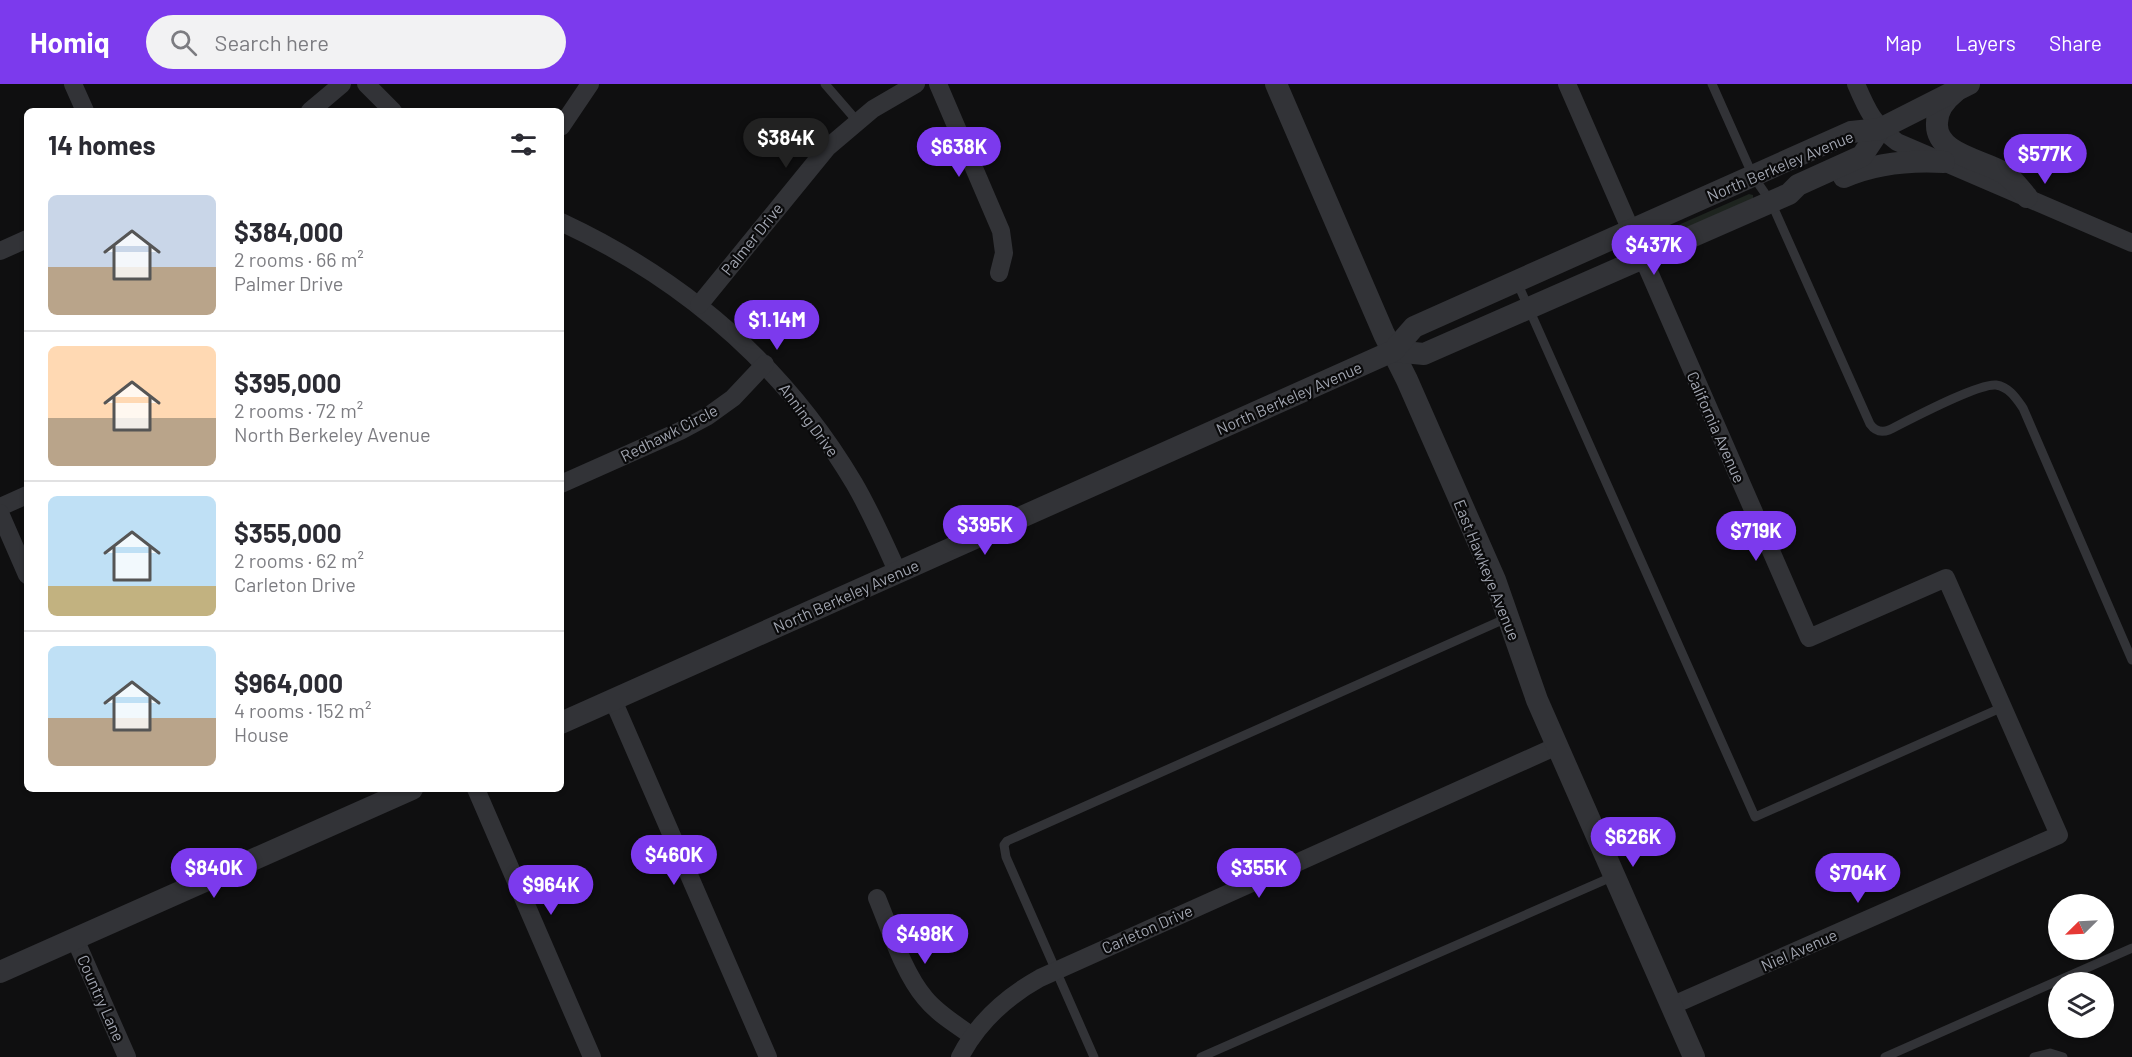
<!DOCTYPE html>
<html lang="en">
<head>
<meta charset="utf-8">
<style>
  :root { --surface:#fff; --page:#f2f2f3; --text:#2b2b33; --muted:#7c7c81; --line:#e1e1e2; --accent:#7c3aed }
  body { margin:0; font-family:Barlow,sans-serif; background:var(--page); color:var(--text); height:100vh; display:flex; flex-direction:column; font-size:22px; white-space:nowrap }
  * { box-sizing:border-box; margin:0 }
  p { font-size:20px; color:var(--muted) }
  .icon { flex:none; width:33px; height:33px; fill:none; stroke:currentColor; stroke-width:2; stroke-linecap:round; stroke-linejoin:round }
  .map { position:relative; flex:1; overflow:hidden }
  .drawer { position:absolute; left:24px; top:24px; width:540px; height:684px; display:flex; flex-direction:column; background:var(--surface); border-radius:9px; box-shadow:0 2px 4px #0004 }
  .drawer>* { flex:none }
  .needle { width:39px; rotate:246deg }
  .buttons { position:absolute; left:2048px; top:810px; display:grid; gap:12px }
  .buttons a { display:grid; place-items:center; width:66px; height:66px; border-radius:50%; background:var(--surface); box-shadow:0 2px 4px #0004; font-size:30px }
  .price { position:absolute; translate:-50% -51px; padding:0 14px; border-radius:21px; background:var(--accent); color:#fff; font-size:20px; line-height:39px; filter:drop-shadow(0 2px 3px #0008) }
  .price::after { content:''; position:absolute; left:50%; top:36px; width:18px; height:14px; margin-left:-9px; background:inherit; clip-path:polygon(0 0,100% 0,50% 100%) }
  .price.active { background:#222; color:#fff }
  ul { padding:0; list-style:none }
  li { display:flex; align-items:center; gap:18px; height:150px; padding:0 24px }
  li+li { border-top:2px solid var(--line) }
  li span { display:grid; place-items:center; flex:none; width:168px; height:120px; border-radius:9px; color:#555 }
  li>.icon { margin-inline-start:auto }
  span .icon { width:72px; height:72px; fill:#fffc; stroke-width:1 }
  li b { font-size:26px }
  h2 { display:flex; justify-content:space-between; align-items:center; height:72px; padding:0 24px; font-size:26px }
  header { display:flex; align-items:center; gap:36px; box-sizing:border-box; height:84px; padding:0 30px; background:var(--accent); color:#fff }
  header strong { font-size:28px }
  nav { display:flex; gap:33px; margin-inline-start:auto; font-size:21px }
  .search { width:420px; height:54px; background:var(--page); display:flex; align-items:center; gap:15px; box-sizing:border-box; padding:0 21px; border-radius:33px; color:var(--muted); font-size:22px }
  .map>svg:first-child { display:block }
  .green { fill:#1e241f }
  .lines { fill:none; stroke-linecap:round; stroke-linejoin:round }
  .service { stroke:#323337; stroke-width:9 }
  .minor { stroke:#323337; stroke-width:18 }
  .tertiary { stroke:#323337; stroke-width:22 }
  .labels { text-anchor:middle; stroke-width:4.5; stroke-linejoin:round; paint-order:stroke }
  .street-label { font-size:16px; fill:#a1a5b0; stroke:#0a0a0b }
</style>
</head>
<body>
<header>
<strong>Homiq</strong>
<div class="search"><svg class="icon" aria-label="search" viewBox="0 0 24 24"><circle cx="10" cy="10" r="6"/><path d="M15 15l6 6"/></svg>Search here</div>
<nav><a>Map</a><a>Layers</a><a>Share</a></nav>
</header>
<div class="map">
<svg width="2132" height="973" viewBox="0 0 2132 973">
  <rect width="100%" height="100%" fill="#0f0f10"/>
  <polygon class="green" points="1749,110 1753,111 1753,115 1686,144 1668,148 1667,146"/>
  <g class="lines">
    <g class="service">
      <polyline points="825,0 857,37"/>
      <path d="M1712,0L1753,92L1771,118L1870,340C1875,347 1881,349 1889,346C1909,336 1978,299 1996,301C2009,303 2016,314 2023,324L2132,576"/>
      <polyline points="1517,198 1755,733 2003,623"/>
      <polyline points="1094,973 1006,773 1004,761 1007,757 1507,534"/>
      <polyline points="1201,973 1614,792"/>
      <polyline points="1885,973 2132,864"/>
      <polyline points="2034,973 2050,969 2063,973"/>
    </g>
    <g class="minor">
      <polyline points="73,0 85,27"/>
      <polyline points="366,0 393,27"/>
      <polyline points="938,0 1001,147 1004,169 999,189"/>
      <polyline points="1567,0 1809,554 1946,494 2059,751 1671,922"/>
      <path d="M1856,0C1867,26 1874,41 1897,58L2132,159"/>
      <polyline points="310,27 342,0"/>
      <polyline points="561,43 590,0"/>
      <path d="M561,138C685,196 784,281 854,399C871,428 884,458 898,489"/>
      <polyline points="0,167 27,155"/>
      <polyline points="699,221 827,64 873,25 916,0"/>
      <polyline points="561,400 680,347 708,332 733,314 765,280"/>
      <polyline points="0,423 27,411"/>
      <polyline points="0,429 27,491"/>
      <polyline points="613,616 768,973"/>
      <polyline points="476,705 592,973"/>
      <path d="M877,814C890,845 903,888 925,914C938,930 956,940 972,952"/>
      <polyline points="75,855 127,973"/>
      <path d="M960,973C978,938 1006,913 1040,894L1557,662"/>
    </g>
    <g class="tertiary">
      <polyline points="1276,0 1384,250 1407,296 1495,496 1537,616 1694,973"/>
      <path d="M1955,8C1945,16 1937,26 1937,39C1935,70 1983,76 2004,89C2013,95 2020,105 2027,113"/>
      <path d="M1844,93C1876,79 1909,76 1944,78"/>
      <polyline points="1393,267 1424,270 1789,110 1798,101 1862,72 1880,45"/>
      <polyline points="561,639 1393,267 1414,243 1851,48 1880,45 1969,0"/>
      <polyline points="0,888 412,705"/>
    </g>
  </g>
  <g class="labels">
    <g class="street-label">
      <text transform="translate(1780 82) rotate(-23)" y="6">North Berkeley Avenue</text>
      <text transform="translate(752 155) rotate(-51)" y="6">Palmer Drive</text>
      <text transform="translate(1289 314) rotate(-24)" y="6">North Berkeley Avenue</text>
      <text transform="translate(809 336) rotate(53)" y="6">Anning Drive</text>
      <text transform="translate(1716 343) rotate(66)" y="6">California Avenue</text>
      <text transform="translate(669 349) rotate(-27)" y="6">Redhawk Circle</text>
      <text transform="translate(1487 486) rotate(68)" y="6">East Hawkeye Avenue</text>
      <text transform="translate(846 512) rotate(-24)" y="6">North Berkeley Avenue</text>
      <text transform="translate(1147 845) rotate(-24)" y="6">Carleton Drive</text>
      <text transform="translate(1799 866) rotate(-24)" y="6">Niel Avenue</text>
      <text transform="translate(101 914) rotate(66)" y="6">Country Lane</text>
    </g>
  </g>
</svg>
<div class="buttons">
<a><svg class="needle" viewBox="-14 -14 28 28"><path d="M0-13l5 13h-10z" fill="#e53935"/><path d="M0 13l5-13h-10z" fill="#7c7c81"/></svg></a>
<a><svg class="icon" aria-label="layers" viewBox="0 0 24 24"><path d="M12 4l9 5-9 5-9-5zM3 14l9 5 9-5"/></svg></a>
</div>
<b class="price active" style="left:786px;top:85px">$384K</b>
<b class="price" style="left:959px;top:94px">$638K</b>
<b class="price" style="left:2045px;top:101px">$577K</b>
<b class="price" style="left:1654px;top:192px">$437K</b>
<b class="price" style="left:777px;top:267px">$1.14M</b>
<b class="price" style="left:985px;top:472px">$395K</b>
<b class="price" style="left:1756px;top:478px">$719K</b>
<b class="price" style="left:1633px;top:784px">$626K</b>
<b class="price" style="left:674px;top:802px">$460K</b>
<b class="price" style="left:214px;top:815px">$840K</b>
<b class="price" style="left:1259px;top:815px">$355K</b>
<b class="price" style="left:1858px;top:820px">$704K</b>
<b class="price" style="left:551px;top:832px">$964K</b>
<b class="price" style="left:925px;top:881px">$498K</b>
<section class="drawer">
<h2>14 homes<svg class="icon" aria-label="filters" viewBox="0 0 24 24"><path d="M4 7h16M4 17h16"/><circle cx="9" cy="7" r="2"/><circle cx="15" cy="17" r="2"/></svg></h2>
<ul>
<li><span style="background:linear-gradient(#c9d6e8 60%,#b9a48a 0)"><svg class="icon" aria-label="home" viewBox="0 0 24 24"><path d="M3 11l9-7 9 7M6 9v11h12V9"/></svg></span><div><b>$384,000</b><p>2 rooms · 66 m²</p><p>Palmer Drive</p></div></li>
<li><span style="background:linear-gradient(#ffd9b3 60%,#b9a48a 0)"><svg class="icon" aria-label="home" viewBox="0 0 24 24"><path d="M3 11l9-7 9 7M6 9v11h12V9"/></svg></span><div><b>$395,000</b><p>2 rooms · 72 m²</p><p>North Berkeley Avenue</p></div></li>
<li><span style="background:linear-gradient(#bfe0f5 75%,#c2b280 0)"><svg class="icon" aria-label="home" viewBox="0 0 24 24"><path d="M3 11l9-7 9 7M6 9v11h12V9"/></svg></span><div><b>$355,000</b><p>2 rooms · 62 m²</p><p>Carleton Drive</p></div></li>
<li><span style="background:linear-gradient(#bfe0f5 60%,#b9a48a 0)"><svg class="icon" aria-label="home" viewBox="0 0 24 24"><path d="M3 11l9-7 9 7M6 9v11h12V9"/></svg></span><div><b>$964,000</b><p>4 rooms · 152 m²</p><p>House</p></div></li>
</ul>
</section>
</div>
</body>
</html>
